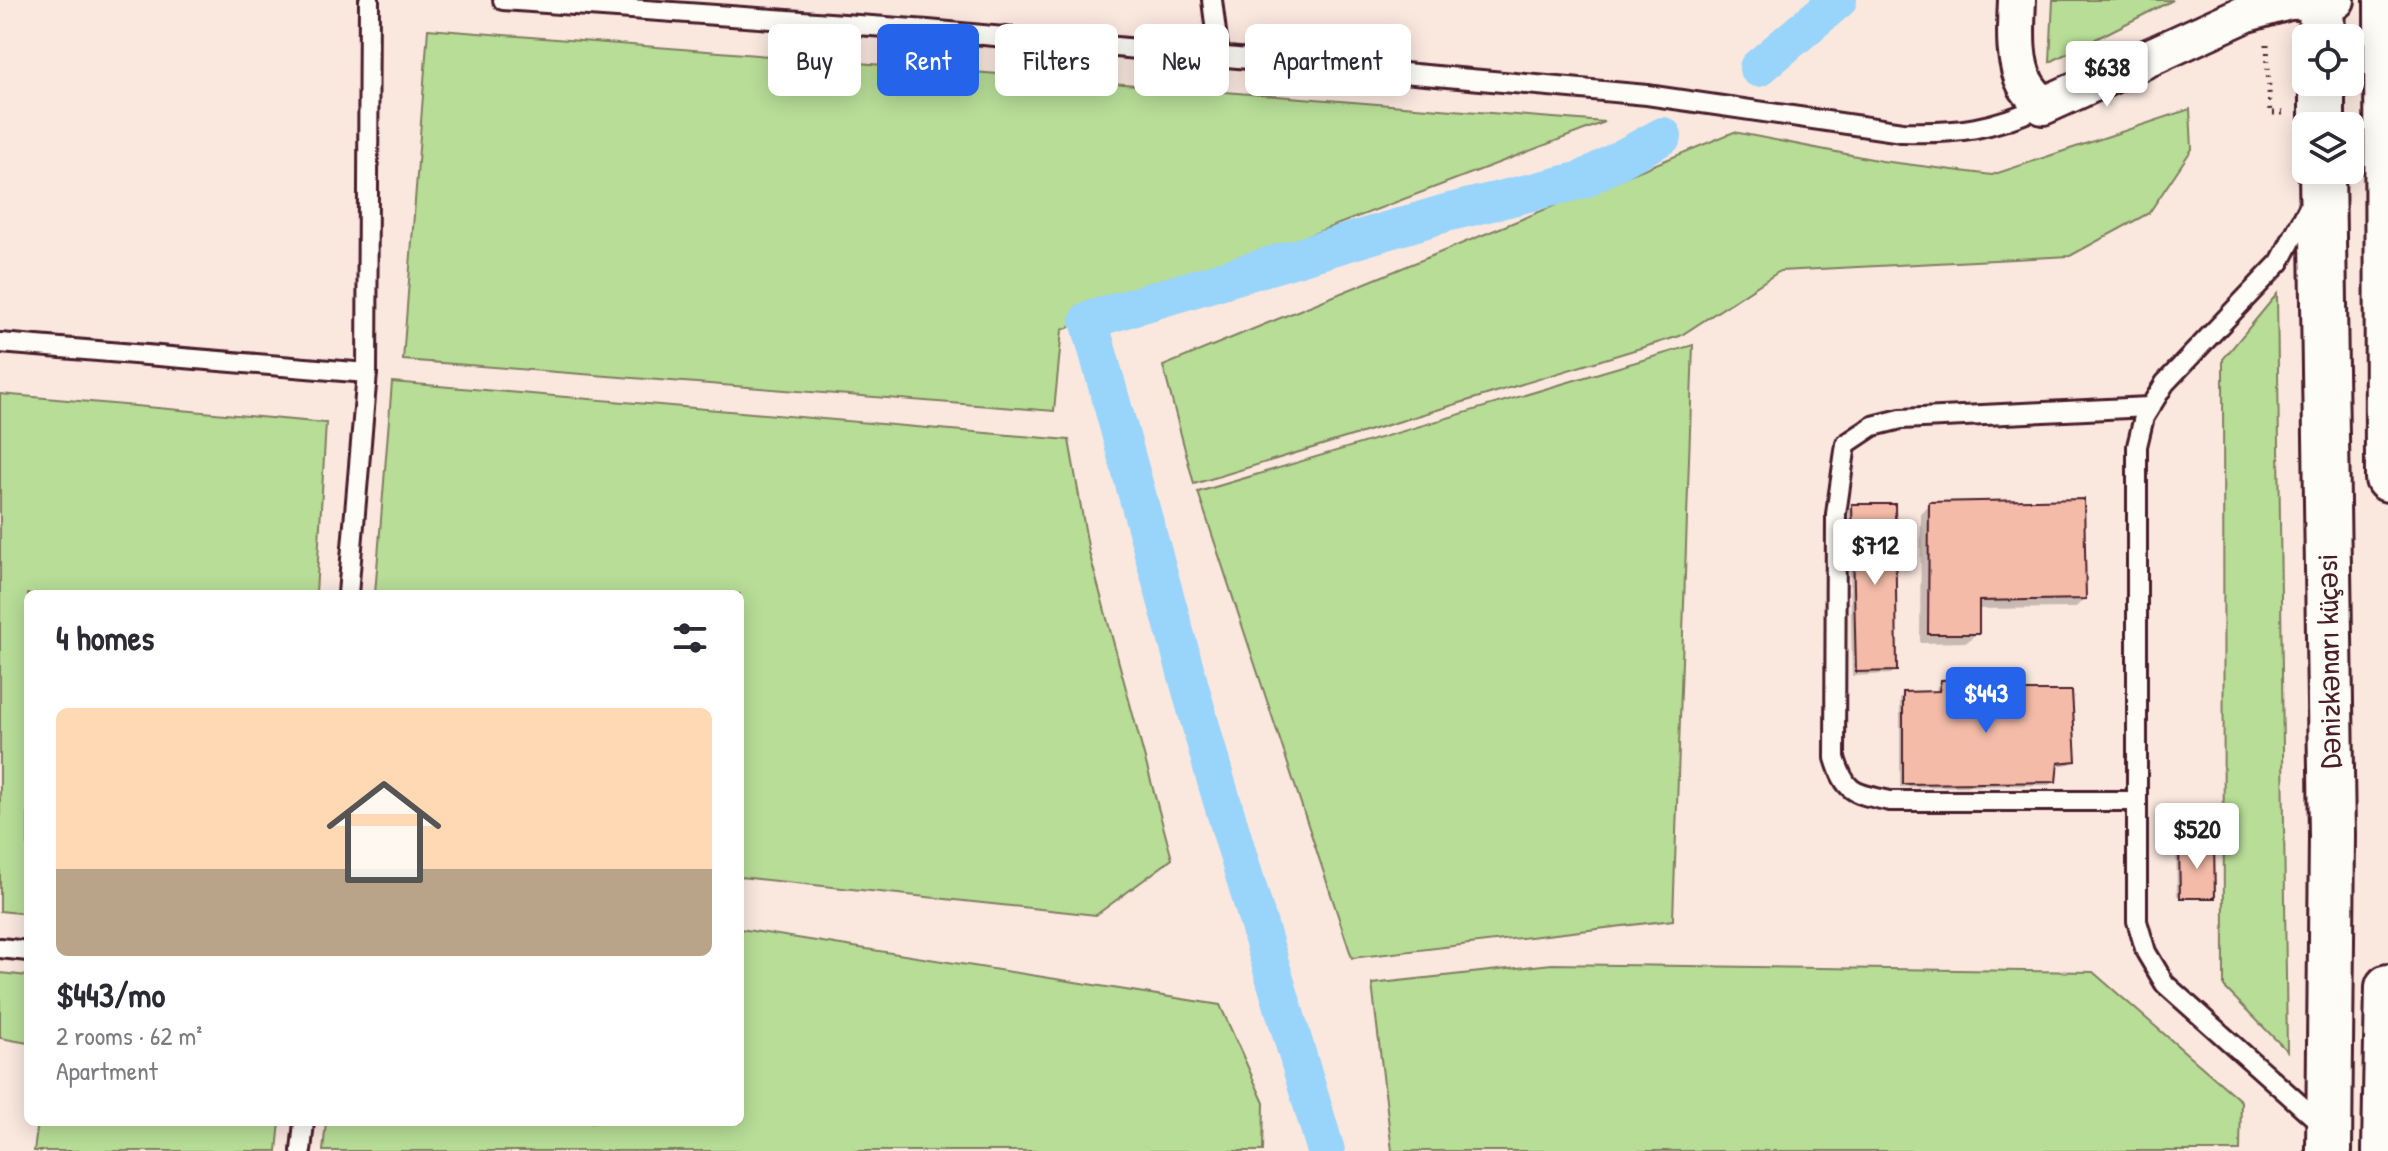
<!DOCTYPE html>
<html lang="en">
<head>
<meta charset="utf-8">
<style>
  :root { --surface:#fff; --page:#f2f2f3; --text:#2b2b33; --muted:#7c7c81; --accent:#2563eb }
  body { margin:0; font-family:"Patrick Hand",sans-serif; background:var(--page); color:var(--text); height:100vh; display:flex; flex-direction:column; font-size:30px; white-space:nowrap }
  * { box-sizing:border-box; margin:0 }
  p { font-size:26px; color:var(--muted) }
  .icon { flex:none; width:44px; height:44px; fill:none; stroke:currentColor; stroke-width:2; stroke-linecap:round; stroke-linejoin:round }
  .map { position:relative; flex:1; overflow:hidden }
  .side { position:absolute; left:24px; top:590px; width:720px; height:536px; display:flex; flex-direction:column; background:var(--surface); border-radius:12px; box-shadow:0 4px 20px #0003 }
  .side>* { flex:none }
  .guide { position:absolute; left:768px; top:24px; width:760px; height:72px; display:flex; gap:16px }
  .tools { position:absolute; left:2292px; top:24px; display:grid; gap:16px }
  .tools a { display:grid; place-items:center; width:72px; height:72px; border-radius:12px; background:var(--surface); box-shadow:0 4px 20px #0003; font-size:40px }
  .price { position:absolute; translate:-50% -68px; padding:0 18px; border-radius:8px; background:#fff; color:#222; font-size:26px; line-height:52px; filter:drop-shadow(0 2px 4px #0008) }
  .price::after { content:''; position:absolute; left:50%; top:48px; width:24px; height:18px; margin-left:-12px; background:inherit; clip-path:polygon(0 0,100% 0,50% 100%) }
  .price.selected { background:var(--accent); color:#fff }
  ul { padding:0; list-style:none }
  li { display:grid; align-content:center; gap:16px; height:424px; padding:0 32px }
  li span { display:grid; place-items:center; height:248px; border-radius:12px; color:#555 }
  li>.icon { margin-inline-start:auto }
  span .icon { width:144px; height:144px; fill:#fffc; stroke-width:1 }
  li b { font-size:34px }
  h2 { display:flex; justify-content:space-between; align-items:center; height:96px; padding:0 32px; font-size:34px }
  .chip { padding:0 28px; border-radius:12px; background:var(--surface); box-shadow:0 4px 20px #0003; font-size:28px; line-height:72px }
  .chip.selected { background:var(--accent); color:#fff }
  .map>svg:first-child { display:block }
  .green { fill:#b7dd97; stroke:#807e61; stroke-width:2 }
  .shadow { fill:#0003 }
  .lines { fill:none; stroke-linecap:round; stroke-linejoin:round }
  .canal { stroke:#99d4fa; stroke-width:38 }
  .building { fill:#f3bba8; stroke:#4a1f2b; stroke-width:2 }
  .lane-casing { stroke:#4a1f2b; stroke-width:24 }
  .street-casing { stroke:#4a1f2b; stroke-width:42 }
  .highway-casing { stroke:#4a1f2b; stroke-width:50 }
  .path { stroke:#4a1f2b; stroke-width:5; stroke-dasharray:2 6; stroke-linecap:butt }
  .lane { stroke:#fdfcf7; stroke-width:18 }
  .street { stroke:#fdfcf7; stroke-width:36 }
  .highway { stroke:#fdfcf7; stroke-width:44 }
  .labels { text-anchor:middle; stroke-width:6; stroke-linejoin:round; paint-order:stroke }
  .street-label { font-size:30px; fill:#4a1f2b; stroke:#fdfcf7 }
</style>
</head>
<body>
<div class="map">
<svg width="2388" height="1151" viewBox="0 0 2388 1151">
  <rect width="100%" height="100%" fill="#fae8df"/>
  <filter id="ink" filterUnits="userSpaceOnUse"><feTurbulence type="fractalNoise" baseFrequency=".0125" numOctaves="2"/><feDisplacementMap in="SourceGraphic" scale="16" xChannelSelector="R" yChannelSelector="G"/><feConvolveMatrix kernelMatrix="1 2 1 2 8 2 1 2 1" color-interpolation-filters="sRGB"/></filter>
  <g filter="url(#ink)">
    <g class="green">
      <polygon points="2053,0 2173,0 2050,62"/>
      <polygon points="428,29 1605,122 1062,330 1054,411 403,360"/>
      <polygon points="2190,109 2192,149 2149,213 2070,256 1780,271 1680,336 1194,484 1163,366 1734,132 1882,161 1992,175"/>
      <polygon points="2277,294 2287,1051 2224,987 2223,359"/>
      <polygon points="1693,345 1673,920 1352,958 1198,492"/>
      <polygon points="392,382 1069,440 1089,552 1172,859 1096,915 740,877 740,594 375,594"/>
      <polygon points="0,394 326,423 316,594 28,594 28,914 0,911"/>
      <polygon points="740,929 1220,1005 1264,1103 1263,1151 323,1151 326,1122 740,1122"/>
      <polygon points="1552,964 2093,972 2241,1101 2240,1151 1392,1151 1372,984"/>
      <polygon points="0,973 28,976 28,1043 0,1038"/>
      <polygon points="38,1122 280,1122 277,1151 34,1151"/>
    </g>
    <g class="shadow">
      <polygon points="1930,504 2084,599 2075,608 1977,609 1977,633 1967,642 1920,643 1921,513"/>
      <polygon points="1853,506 1895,670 1891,674 1852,676 1849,510"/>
      <polygon points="1941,682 1965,693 2074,760 2070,764 2056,766 2054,781 2049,785 1900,787 1900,698 1904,694 1936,693 1937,686"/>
      <polygon points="2180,845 2213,897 2212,898 2212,896 2177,896 2176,850"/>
    </g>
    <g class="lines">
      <g class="canal">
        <polyline points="1758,68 1838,0"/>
        <polyline points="1326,1151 1214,774 1089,320 1446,213 1582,180 1663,136"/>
      </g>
    </g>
    <g class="building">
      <polygon points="2084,499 2086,599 1979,601 1979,634 1928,634 1929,502"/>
      <polygon points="1852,504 1895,504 1897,671 1856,672"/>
      <polygon points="1966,679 1967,691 2072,691 2076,761 2058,763 2056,782 1903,784 1903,692 1939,691 1941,680"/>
      <polygon points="2214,843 2215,898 2180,898 2179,844"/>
    </g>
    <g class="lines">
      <defs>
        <g id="lane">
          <path d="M503,0L928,30L1647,95L1902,132C1959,134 1991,129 2043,106"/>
          <polyline points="1212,0 1219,56"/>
          <polyline points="2311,203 2280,262 2165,383 2144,417 2137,446 2137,921 2146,952 2165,984 2325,1127"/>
          <polyline points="0,343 367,373"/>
          <polyline points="348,594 367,373 369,0"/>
          <path d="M2137,801H1890C1854,793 1846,794 1835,758L1836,514L1846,444L1873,426L1901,419L2149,407"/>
          <polyline points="0,948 28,951"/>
          <polyline points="301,1151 304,1122"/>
        </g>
        <path id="street" d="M2017,0C2016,26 2013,61 2026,85C2030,92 2037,99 2043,106L2247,13L2289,1L2336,0"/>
        <g id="highway">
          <polyline points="2321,0 2322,38"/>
          <polyline points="2387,0 2388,479"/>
          <polyline points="2322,82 2322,126"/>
          <polyline points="2322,170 2332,835 2329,1151"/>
          <polyline points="2385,1151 2388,987"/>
        </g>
      </defs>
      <use href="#lane" class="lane-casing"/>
      <use href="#street" class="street-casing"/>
      <use href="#highway" class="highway-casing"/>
      <polyline class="path" points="2267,44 2270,113 2283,113"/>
      <use href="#lane" class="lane"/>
      <use href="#street" class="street"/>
      <use href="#highway" class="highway"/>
    </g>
  </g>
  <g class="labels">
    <g class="street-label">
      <text transform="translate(2329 661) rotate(-91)" y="10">Dənizkənarı küçəsi</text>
    </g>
  </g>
</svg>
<div class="tools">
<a><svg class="icon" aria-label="locate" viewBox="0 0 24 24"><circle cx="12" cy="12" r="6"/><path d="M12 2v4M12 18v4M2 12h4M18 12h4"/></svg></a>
<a><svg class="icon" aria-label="layers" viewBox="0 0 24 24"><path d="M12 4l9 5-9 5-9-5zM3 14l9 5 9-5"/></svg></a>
</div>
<b class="price" style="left:2107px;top:109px">$638</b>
<b class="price" style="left:1875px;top:587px">$712</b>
<b class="price selected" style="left:1986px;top:735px">$443</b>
<b class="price" style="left:2197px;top:871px">$520</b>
<div class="guide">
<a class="chip">Buy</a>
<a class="chip selected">Rent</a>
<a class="chip">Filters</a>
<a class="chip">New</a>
<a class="chip">Apartment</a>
</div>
<section class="side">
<h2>4 homes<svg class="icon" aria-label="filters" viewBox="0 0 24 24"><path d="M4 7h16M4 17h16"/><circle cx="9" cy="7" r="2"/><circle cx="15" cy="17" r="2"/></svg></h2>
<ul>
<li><span style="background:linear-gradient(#ffd9b3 65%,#b9a48a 0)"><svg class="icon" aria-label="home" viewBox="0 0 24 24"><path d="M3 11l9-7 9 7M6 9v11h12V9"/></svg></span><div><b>$443/mo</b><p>2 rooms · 62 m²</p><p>Apartment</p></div></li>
</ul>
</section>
</div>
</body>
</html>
